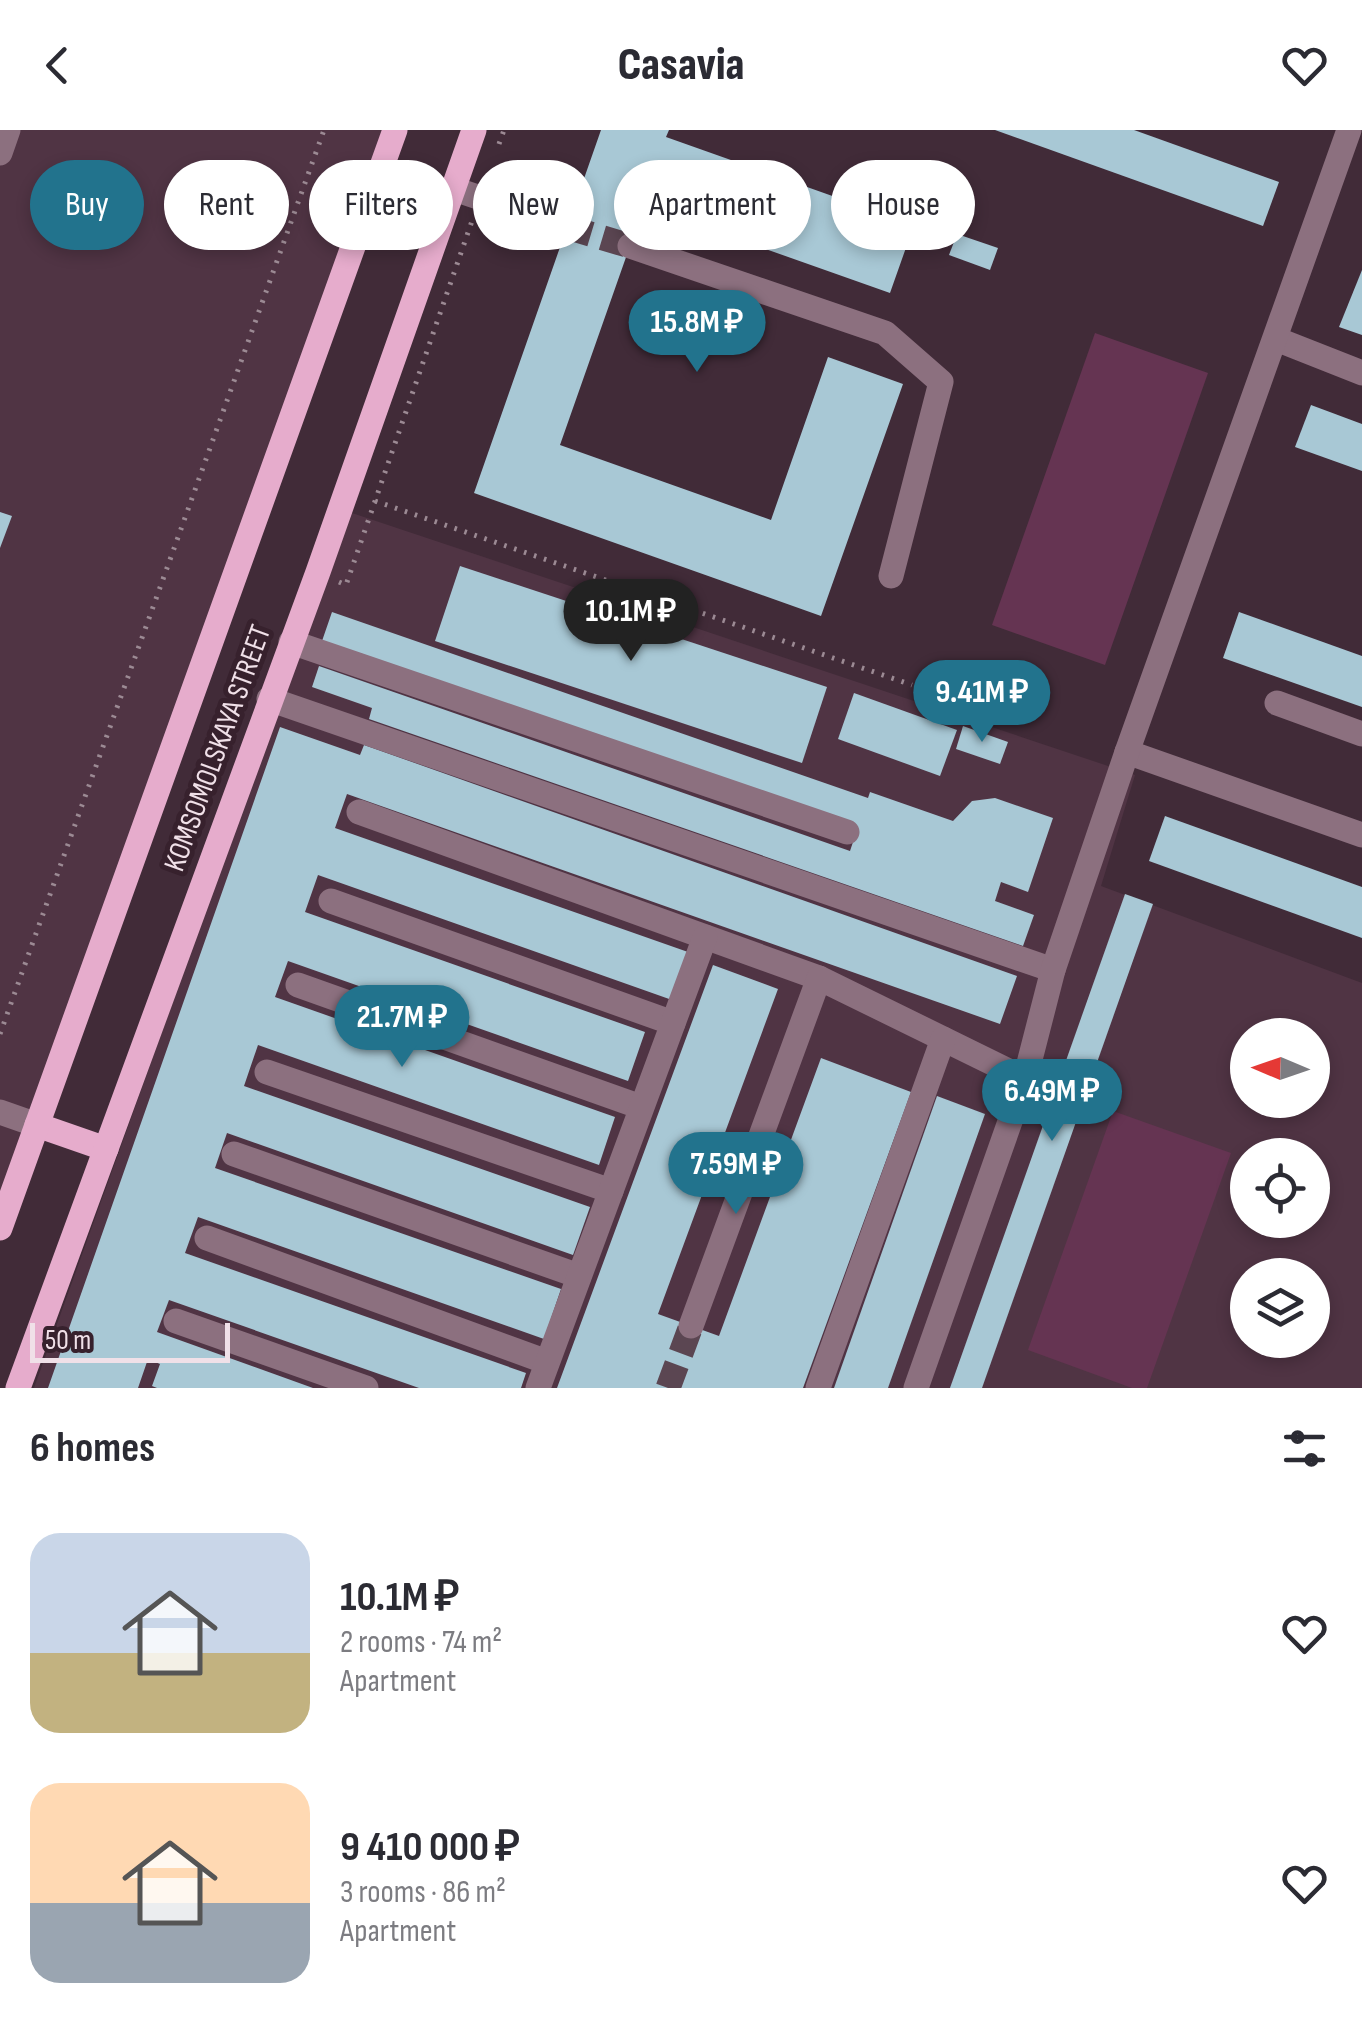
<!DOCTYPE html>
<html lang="en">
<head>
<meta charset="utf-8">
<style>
  :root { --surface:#fff; --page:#f2f2f3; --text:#2b2b33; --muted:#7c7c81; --accent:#22738d }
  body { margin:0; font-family:"Sofia Sans Condensed",sans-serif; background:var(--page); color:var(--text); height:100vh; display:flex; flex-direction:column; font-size:38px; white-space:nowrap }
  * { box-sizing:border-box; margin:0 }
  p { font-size:32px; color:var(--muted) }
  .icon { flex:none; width:55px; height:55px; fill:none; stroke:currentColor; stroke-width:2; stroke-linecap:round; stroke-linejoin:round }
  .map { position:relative; height:1258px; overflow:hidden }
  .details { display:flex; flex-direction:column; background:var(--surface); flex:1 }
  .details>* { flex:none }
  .top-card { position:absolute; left:30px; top:30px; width:1302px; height:90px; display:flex; gap:20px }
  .needle { width:65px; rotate:272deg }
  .tools { position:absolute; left:1230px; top:888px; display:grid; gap:20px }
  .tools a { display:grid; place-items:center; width:100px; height:100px; border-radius:50%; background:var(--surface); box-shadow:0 5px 15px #0003; font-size:50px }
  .scale { position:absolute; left:30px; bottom:25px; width:200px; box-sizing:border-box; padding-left:10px; border:5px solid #f0e0e8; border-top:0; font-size:28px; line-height:35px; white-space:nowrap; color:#f0e0e8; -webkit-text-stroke:8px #37212d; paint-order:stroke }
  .price { position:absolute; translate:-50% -85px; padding:0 22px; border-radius:35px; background:var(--accent); color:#fff; font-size:32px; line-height:65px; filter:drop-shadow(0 2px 5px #0008) }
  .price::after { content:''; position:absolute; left:50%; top:60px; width:30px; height:22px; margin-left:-15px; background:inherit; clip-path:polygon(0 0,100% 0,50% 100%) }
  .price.on { background:#222; color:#fff }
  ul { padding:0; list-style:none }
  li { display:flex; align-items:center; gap:30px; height:250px; padding:0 30px }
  li span { display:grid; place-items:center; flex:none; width:280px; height:200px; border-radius:30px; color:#555 }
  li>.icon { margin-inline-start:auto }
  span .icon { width:120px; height:120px; fill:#fffc; stroke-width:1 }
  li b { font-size:42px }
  h2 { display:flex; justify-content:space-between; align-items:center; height:120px; padding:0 30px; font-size:42px }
  .pill { padding:0 35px; border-radius:45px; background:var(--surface); box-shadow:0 5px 15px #0003; font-size:35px; line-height:90px }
  .pill.on { background:var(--accent); color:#fff }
  header { display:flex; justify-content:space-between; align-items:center; height:130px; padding:0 30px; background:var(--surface); font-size:45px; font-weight:800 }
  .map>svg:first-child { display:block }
  .built { fill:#503444; fill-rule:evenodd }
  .green { fill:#653452 }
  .building { fill:#a8c8d5 }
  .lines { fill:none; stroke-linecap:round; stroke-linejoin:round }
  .minor-tunnel { stroke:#5b4652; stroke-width:25; stroke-dasharray:25 12; stroke-linecap:butt }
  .path { stroke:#9c8a94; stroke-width:5; stroke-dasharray:2.5 8; stroke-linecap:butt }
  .minor { stroke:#8c707f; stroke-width:25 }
  .major { stroke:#e6accc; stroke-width:25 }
  .labels { text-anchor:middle; stroke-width:10; stroke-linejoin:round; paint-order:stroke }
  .street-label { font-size:30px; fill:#f0e0e8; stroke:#37212d }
</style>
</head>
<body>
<header><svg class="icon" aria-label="back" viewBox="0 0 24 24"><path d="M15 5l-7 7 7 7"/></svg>Casavia<svg class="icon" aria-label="heart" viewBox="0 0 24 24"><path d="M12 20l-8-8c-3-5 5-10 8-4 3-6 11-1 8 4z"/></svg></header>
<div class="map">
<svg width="1362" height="1258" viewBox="0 0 1362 1258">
  <rect width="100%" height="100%" fill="#412b38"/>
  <g class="built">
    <polygon points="0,0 387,0 0,1093"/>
    <path d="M349,382L1135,645L1101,756L1362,853V1258H34ZM1248,905H1312V970H1248ZM1248,1025H1312V1090H1248ZM1248,1145H1312V1210H1248Z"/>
  </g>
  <g class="green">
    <polygon points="1095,203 1208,243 1105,535 992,495"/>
    <polygon points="1113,981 1231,1023 1147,1258 1132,1258 1028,1220"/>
  </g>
  <g class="building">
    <polygon points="601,0 669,0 666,7 914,95 890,163 644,76 560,315 771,390 828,227 903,254 821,486 474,363"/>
    <polygon points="995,0 1134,0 1279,52 1263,96"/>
    <polygon points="957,104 998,118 990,140 949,125"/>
    <polygon points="1362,140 1362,205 1339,197"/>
    <polygon points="1311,275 1362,294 1362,341 1295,317"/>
    <polygon points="0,382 12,386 0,418"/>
    <polygon points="460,436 827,557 802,633 435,511"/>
    <polygon points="332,482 868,668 870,662 953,691 972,671 995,668 1053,688 1028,762 1001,752 995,771 1034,785 1023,816 369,589 372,578 312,557 319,536 850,721 858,697 322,511"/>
    <polygon points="1239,482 1362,526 1362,577 1223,528"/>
    <polygon points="854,563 957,600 940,646 838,609"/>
    <polygon points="963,596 1008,612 1000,634 956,619"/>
    <polygon points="280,597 360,625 364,615 1017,846 1000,894 347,664 335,698 688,822 672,870 318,745 305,782 645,902 628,951 288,831 275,867 615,987 599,1035 258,915 244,956 590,1077 573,1125 227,1003 215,1038 561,1159 544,1209 198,1087 185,1123 526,1243 521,1258 419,1258 169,1170 157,1202 313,1258 157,1258 152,1256 160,1234 148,1229 138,1258 48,1258"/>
    <polygon points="1165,686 1362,757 1362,808 1149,731"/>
    <polygon points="1125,764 1153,774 982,1258 950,1258"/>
    <polygon points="713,835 778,859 658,1184 719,1206 821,928 911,962 803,1258 557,1258"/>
    <polygon points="937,966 985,984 888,1258 834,1258"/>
  </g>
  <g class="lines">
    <g class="minor-tunnel">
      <polyline points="567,97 630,116"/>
      <polyline points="668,1258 691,1196"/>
    </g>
    <g class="path">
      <polyline points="499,14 504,0"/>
      <polyline points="375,371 912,555"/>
      <polyline points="339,452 346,455 472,91"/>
      <polyline points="0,904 324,0"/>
    </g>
    <g class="minor">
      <polyline points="0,23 8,0"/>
      <polyline points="454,59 567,97"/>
      <polyline points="630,116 885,203 941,252 891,446"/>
      <polyline points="1276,209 1362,243"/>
      <polyline points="291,512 847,702"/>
      <polyline points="269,569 1053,840"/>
      <polyline points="1277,573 1362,604"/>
      <polyline points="1127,622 1362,705"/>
      <polyline points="359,682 819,848"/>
      <polyline points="331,771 673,893"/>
      <polyline points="298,855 641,977"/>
      <polyline points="267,942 611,1061"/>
      <polyline points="0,982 37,995"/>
      <polyline points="234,1024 579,1146"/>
      <polyline points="207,1108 547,1232"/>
      <polyline points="176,1191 366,1258"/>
      <polyline points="691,1196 819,848 1025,949"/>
      <polyline points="538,1258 705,807"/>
      <polyline points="818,1258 943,909"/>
      <polyline points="916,1258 1025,949 1053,840 1127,622 1349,0"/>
    </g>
    <g class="major">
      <polyline points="37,995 106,1019"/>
      <polyline points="0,1098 395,0"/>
      <polyline points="18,1258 318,442 474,0"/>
    </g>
  </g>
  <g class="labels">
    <g class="street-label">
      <text transform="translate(217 618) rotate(-70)" y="10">KOMSOMOLSKAYA STREET</text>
    </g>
  </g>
</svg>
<div class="tools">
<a><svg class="needle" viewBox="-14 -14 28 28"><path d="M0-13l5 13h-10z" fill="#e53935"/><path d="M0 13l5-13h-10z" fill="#7c7c81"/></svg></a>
<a><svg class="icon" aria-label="locate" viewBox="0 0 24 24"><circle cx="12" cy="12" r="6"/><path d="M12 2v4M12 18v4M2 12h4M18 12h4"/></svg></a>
<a><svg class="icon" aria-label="layers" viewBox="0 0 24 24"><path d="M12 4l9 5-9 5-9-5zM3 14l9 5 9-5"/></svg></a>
</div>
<div class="scale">50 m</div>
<b class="price" style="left:697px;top:245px">15.8M ₽</b>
<b class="price on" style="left:631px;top:534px">10.1M ₽</b>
<b class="price" style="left:982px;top:615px">9.41M ₽</b>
<b class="price" style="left:402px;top:940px">21.7M ₽</b>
<b class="price" style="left:1052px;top:1014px">6.49M ₽</b>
<b class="price" style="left:736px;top:1087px">7.59M ₽</b>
<div class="top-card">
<a class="pill on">Buy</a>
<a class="pill">Rent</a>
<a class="pill">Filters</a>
<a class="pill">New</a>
<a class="pill">Apartment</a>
<a class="pill">House</a>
</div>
</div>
<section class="details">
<h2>6 homes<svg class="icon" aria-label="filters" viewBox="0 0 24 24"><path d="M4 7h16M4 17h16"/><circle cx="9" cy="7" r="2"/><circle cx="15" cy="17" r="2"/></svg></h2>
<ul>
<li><span style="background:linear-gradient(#c9d6e8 60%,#c2b280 0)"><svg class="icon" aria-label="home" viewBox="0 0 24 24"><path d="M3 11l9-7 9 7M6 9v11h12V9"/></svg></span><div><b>10.1M ₽</b><p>2 rooms · 74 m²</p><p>Apartment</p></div><svg class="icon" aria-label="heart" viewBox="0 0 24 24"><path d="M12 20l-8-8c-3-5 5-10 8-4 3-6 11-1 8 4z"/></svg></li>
<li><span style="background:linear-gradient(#ffd9b3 60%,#9aa5b1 0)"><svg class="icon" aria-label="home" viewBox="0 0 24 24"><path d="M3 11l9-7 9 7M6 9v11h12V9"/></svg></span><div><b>9 410 000 ₽</b><p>3 rooms · 86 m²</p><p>Apartment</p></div><svg class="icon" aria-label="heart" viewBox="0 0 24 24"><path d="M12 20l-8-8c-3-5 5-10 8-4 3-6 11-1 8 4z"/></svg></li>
</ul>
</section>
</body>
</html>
